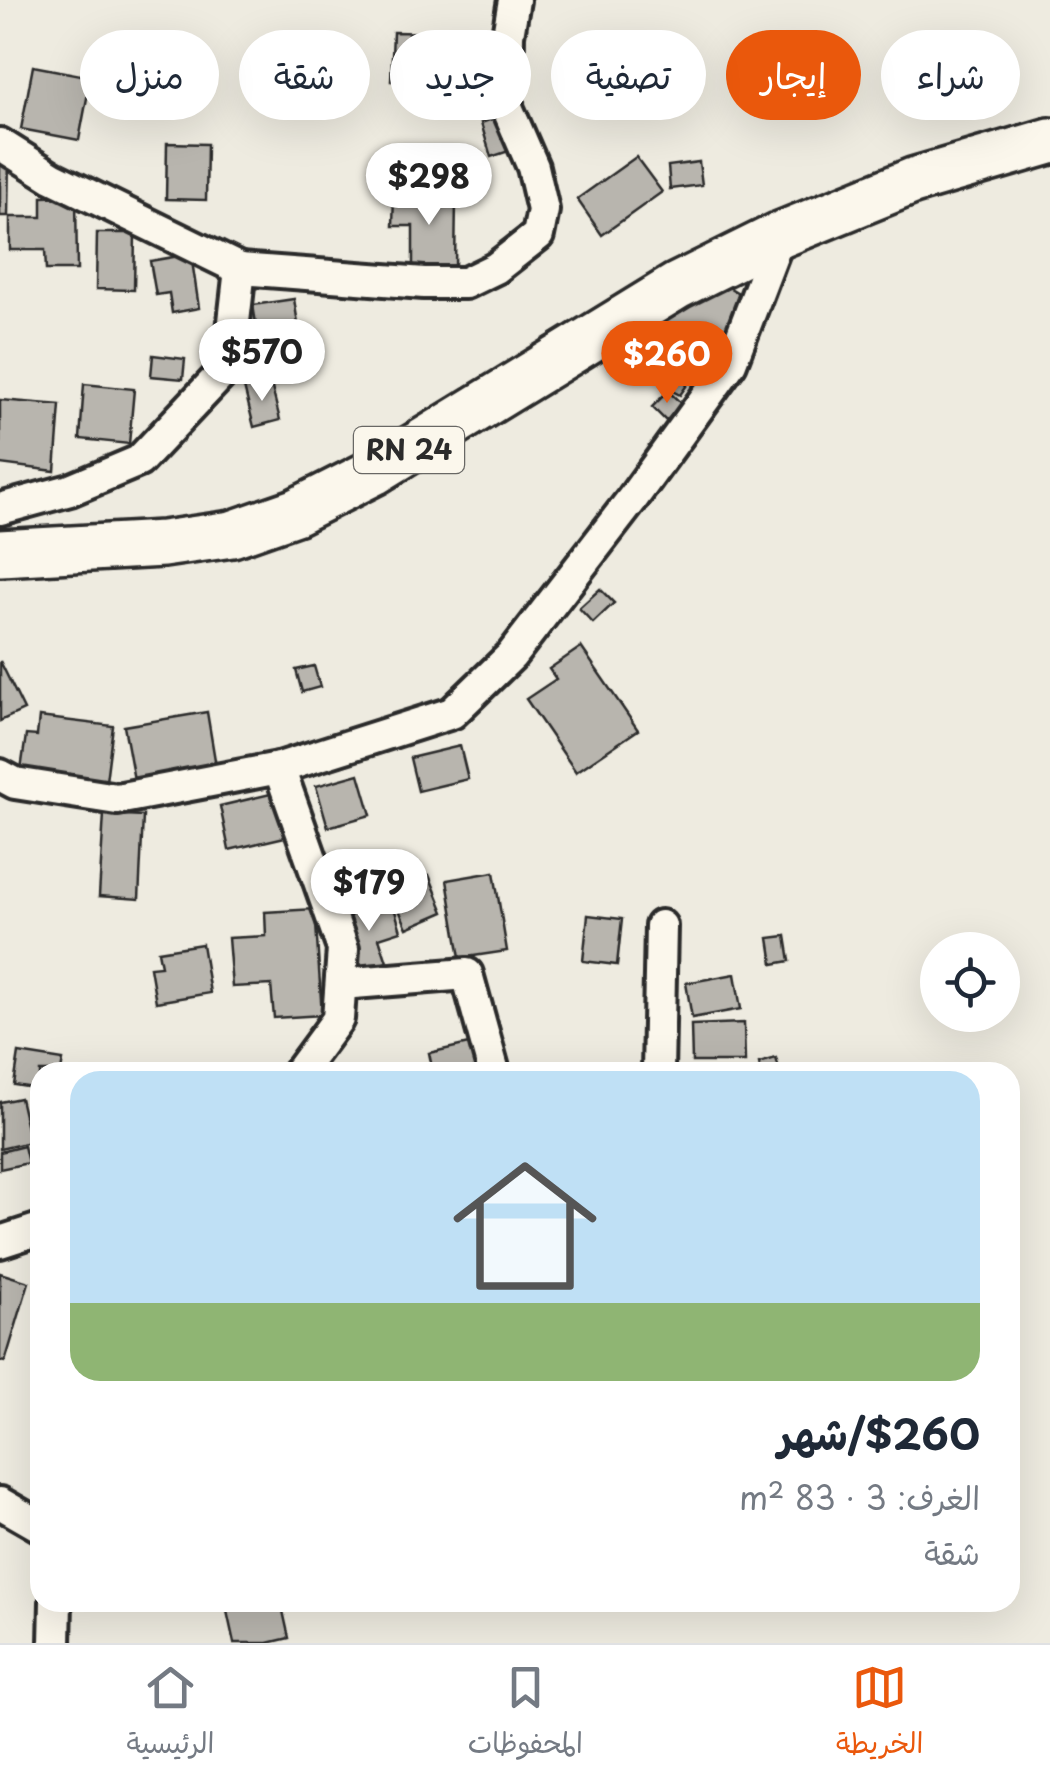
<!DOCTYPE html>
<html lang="ar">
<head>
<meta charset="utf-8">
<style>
  :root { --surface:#fff; --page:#f6f6f7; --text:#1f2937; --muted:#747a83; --line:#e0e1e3; --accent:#ea580c }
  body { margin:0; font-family:"Playpen Sans","Playpen Sans Arabic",sans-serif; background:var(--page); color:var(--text); direction:rtl; height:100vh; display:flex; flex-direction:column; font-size:38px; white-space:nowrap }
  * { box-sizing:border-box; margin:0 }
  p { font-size:32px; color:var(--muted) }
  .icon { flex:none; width:55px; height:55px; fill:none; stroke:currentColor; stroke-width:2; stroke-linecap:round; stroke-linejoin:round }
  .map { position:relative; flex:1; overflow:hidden; direction:ltr }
  .sheet { position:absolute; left:30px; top:1062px; width:990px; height:550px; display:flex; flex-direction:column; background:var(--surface); border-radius:30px; box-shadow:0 10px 40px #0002; direction:rtl }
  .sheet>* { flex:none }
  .banner { position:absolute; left:30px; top:30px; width:990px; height:90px; direction:rtl; display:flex; gap:20px }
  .fabs { position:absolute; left:920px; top:932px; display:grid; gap:20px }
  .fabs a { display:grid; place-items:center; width:100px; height:100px; border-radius:50%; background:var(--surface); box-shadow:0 10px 40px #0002; font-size:50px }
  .price { position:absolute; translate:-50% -85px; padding:0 22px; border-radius:35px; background:#fff; color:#222; font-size:32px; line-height:65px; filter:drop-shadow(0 2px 5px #0008) }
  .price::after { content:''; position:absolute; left:50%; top:60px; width:30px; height:22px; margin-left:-15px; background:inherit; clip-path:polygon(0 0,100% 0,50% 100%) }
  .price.current { background:var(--accent); color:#fff }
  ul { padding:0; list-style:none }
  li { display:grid; align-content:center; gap:20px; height:530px; padding:0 40px }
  li span { display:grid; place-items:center; height:310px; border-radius:30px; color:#555 }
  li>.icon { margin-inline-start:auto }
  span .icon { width:180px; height:180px; fill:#fffc; stroke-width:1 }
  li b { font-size:42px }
  .tag { padding:0 35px; border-radius:45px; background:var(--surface); box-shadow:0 10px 40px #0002; font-size:35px; line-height:90px }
  .tag.current { background:var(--accent); color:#fff }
  .tabs { display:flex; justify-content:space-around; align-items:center; height:140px; border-top:2px solid var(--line); background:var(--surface); font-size:28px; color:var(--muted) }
  .tabs a { display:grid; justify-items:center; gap:5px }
  .tabs .current { color:var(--accent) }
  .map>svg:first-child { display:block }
  .building { fill:#b8b5ae; stroke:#2b2b2b; stroke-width:2.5 }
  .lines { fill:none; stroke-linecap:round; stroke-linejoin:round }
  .minor-casing { stroke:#2b2b2b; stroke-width:38 }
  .primary-casing { stroke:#2b2b2b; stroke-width:52 }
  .minor { stroke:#fbf7ec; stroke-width:30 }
  .primary { stroke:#fbf7ec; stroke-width:45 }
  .labels { text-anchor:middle; stroke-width:10; stroke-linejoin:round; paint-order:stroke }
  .shield { fill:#fbf7ec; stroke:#696865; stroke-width:2.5 }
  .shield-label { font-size:28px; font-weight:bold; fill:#2b2b2b }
</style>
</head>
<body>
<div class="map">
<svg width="1050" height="1643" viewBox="0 0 1050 1643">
  <rect width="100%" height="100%" fill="#eeebe0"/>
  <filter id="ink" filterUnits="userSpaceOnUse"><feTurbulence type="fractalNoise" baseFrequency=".01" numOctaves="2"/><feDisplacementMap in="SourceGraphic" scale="20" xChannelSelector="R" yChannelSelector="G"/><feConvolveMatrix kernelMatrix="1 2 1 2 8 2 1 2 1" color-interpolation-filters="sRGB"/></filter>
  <g filter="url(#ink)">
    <g class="building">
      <polygon points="393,32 437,33 436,82 391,81"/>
      <polygon points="33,66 91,77 79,140 21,129"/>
      <polygon points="498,117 509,151 491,157 481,123"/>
      <polygon points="167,143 207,144 206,200 166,199"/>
      <polygon points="0,155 9,156 8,216 0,216"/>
      <polygon points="636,157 662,192 602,235 577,199"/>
      <polygon points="699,162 702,185 670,189 668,166"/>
      <polygon points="394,195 456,197 455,268 413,267 413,226 393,226"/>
      <polygon points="76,196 77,270 46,270 45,250 10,250 10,217 42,217 42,197"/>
      <polygon points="97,233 135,233 134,290 96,289"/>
      <polygon points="191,254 199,308 172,313 169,293 156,295 150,261"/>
      <polygon points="725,285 740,294 745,303 680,395 661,385 628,331"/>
      <polygon points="294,299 299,330 258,336 253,305"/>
      <polygon points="304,344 310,371 269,380 263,352"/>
      <polygon points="153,355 185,359 183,379 151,376"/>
      <polygon points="270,380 280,420 254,427 244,387"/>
      <polygon points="84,384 134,389 129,444 80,439"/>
      <polygon points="668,391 682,404 666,421 652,407"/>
      <polygon points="0,400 60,405 55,471 0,464"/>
      <polygon points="600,589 614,603 593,623 579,608"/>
      <polygon points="581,647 638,730 576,772 526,699 556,679 549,669"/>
      <polygon points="0,661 24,710 0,721"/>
      <polygon points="314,666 320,687 302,692 296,670"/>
      <polygon points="207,712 216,766 134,780 124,726"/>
      <polygon points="39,717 113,726 106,781 21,770 26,735 37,736"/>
      <polygon points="460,746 468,779 418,791 410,758"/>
      <polygon points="359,774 371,815 328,827 316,786"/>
      <polygon points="279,792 289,836 229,850 220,806"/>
      <polygon points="104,814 143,816 139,899 99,896"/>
      <polygon points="494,872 507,951 460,958 447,880"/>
      <polygon points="429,875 444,912 407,928 391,891"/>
      <polygon points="392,901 401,931 379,938 387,962 356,972 338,918"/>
      <polygon points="315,909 322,1015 274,1018 271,985 232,987 228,938 266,936 265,912"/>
      <polygon points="588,915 622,919 617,965 583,961"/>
      <polygon points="786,936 790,961 773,964 769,938"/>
      <polygon points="202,944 210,993 156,1002 150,967 161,966 158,951"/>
      <polygon points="735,974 741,1009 692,1018 686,983"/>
      <polygon points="744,1023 745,1062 692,1062 691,1025"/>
      <polygon points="473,1043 480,1072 433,1072 429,1053"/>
      <polygon points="19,1053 63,1060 61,1072 40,1072 40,1089 14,1085"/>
      <polygon points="776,1058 780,1072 761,1072 759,1063"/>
      <polygon points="20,1098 30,1142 0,1149 0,1102"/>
      <polygon points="24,1146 28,1163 0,1169 0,1152"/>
      <polygon points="0,1273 29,1282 5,1362 0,1361"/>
      <polygon points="225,1602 281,1602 289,1638 268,1643 234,1643"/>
    </g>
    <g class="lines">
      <defs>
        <g id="minor">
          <polyline points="0,144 52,177 240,269 229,366 139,461 70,490 0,509"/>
          <polyline points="240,269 424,283 465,283 496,268 538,235 543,210 533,167 507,107 508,35 514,0"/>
          <polyline points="279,768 343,949 338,1019 299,1072"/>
          <polyline points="0,775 15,783 117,799 279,768 452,713 511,656 633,498 731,363 780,235"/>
          <polyline points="341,984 467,974 494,1072"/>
          <polyline points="658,1072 661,926"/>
          <polyline points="0,1242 40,1229"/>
          <polyline points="0,1503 40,1526"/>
          <polyline points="55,1643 56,1602"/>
        </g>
        <polyline id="primary" points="0,553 163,544 232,534 295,512 374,472 677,286 780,235 913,181 1050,141"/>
      </defs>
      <use href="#minor" class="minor-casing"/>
      <use href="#primary" class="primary-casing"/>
      <use href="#minor" class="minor"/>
      <use href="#primary" class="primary"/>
    </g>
  </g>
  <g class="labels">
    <rect class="shield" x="354" y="427" width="110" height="46" rx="8"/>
    <g class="shield-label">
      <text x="409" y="460">RN 24</text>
    </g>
  </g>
</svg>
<div class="fabs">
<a><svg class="icon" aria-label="locate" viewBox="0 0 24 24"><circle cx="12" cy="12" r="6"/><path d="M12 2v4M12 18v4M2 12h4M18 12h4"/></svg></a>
</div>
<b class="price" style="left:429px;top:228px">$298</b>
<b class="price" style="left:262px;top:404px">$570</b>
<b class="price current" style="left:667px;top:406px">$260</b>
<b class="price" style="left:369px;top:934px">$179</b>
<div class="banner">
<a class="tag">شراء</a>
<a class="tag current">إيجار</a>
<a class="tag">تصفية</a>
<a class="tag">جديد</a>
<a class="tag">شقة</a>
<a class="tag">منزل</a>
</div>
<section class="sheet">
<ul>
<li><span style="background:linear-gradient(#bfe0f5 75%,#8fb573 0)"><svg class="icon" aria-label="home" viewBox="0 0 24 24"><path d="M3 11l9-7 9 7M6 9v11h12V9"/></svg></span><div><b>$260/شهر</b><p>الغرف: 3 · 83 m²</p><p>شقة</p></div></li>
</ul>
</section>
</div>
<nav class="tabs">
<a class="current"><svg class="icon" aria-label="map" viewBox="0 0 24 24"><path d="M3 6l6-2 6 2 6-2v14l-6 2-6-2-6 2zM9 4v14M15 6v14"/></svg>الخريطة</a>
<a><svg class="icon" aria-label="saved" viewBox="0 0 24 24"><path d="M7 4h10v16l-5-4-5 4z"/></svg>المحفوظات</a>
<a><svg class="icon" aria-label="home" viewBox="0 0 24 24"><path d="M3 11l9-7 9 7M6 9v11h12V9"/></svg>الرئيسية</a>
</nav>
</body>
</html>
